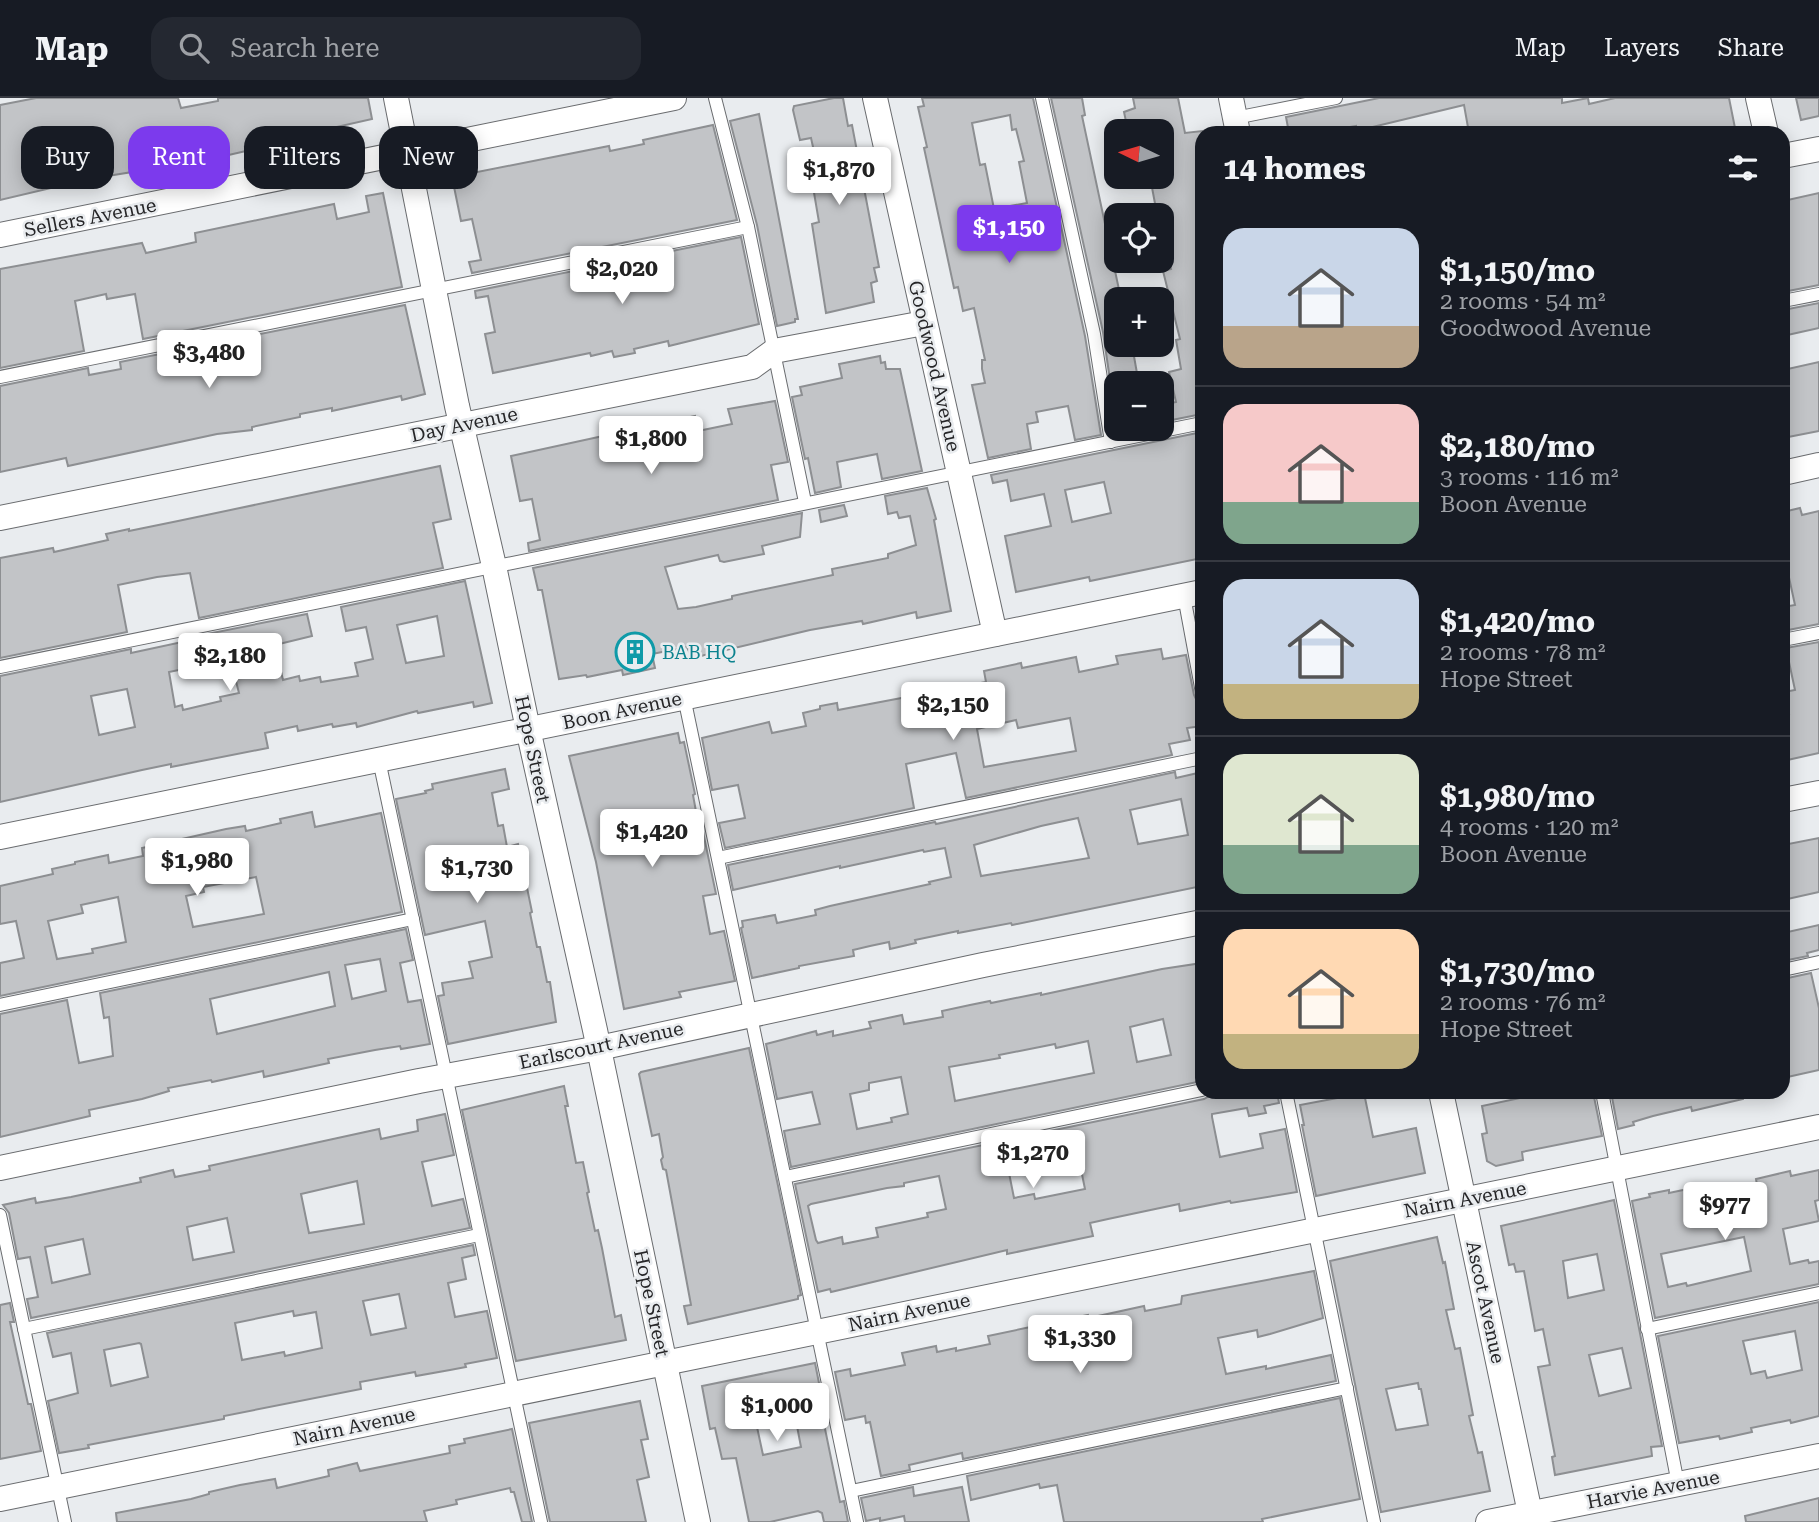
<!DOCTYPE html>
<html lang="en">
<head>
<meta charset="utf-8">
<style>
  :root { --surface:#171b24; --page:#242831; --text:#f1f3f6; --muted:#9ea1a6; --line:#363941; --accent:#7c3aed }
  body { margin:0; font-family:"Roboto Serif",serif; background:var(--page); color:var(--text); height:100vh; display:flex; flex-direction:column; font-size:26px; white-space:nowrap }
  * { box-sizing:border-box; margin:0 }
  p { font-size:23px; color:var(--muted) }
  .icon { flex:none; width:38px; height:38px; fill:none; stroke:currentColor; stroke-width:2; stroke-linecap:round; stroke-linejoin:round }
  .map { position:relative; flex:1; overflow:hidden }
  .sheet { position:absolute; left:1195px; top:28px; width:595px; height:973px; display:flex; flex-direction:column; background:var(--surface); border-radius:21px; box-shadow:0 4px 18px #0003 }
  .sheet>* { flex:none }
  .banner { position:absolute; left:21px; top:28px; width:665px; height:63px; display:flex; gap:14px }
  .needle { width:46px; rotate:275deg }
  .fabs { position:absolute; left:1104px; top:21px; display:grid; gap:14px }
  .fabs a { display:grid; place-items:center; width:70px; height:70px; border-radius:14px; background:var(--surface); box-shadow:0 4px 18px #0003; font-size:35px }
  .price { position:absolute; translate:-50% -60px; padding:0 16px; border-radius:7px; background:#fff; color:#222; font-size:23px; line-height:46px; filter:drop-shadow(0 2px 4px #0008) }
  .price::after { content:''; position:absolute; left:50%; top:42px; width:21px; height:16px; margin-left:-10px; background:inherit; clip-path:polygon(0 0,100% 0,50% 100%) }
  .price.current { background:var(--accent); color:#fff }
  ul { padding:0; list-style:none }
  li { display:flex; align-items:center; gap:21px; height:175px; padding:0 28px }
  li+li { border-top:2px solid var(--line) }
  li span { display:grid; place-items:center; flex:none; width:196px; height:140px; border-radius:21px; color:#555 }
  li>.icon { margin-inline-start:auto }
  span .icon { width:84px; height:84px; fill:#fffc; stroke-width:1 }
  li b { font-size:30px }
  h2 { display:flex; justify-content:space-between; align-items:center; height:84px; padding:0 28px; font-size:30px }
  .chip { padding:0 24px; border-radius:21px; background:var(--surface); box-shadow:0 4px 18px #0003; font-size:24px; line-height:63px }
  .chip.current { background:var(--accent); color:#fff }
  header { display:flex; align-items:center; gap:42px; box-sizing:border-box; height:98px; padding:0 35px; background:var(--surface); border-bottom:2px solid var(--line) }
  header strong { font-size:33px }
  nav { display:flex; gap:38px; margin-inline-start:auto; font-size:24px }
  .search { width:490px; height:63px; background:var(--page); display:flex; align-items:center; gap:18px; box-sizing:border-box; padding:0 24px; border-radius:21px; color:var(--muted); font-size:26px }
  .map>svg:first-child { display:block }
  .building { fill:#c2c4c7; stroke:#8d8f92; stroke-width:2; fill-rule:evenodd }
  .lines { fill:none; stroke-linecap:round; stroke-linejoin:round }
  .service-casing { stroke:#6a6c6f; stroke-width:14 }
  .minor-casing { stroke:#6a6c6f; stroke-width:26 }
  .service { stroke:#fff; stroke-width:12 }
  .minor { stroke:#fff; stroke-width:24 }
  .labels { text-anchor:middle; stroke-width:5; stroke-linejoin:round; paint-order:stroke }
  .street-label { font-size:19px; fill:#262628; stroke:#e9ecef }
  .culture-label { font-size:19px; fill:#0d838f; stroke:#e9ecef; text-anchor:start }
</style>
</head>
<body>
<header>
<strong>Map</strong>
<div class="search"><svg class="icon" aria-label="search" viewBox="0 0 24 24"><circle cx="10" cy="10" r="6"/><path d="M15 15l6 6"/></svg>Search here</div>
<nav><a>Map</a><a>Layers</a><a>Share</a></nav>
</header>
<div class="map">
<svg width="1819" height="1424" viewBox="0 0 1819 1424">
  <rect width="100%" height="100%" fill="#e9ecef"/>
  <g class="building">
    <polygon points="36,0 178,0 181,10 218,3 218,0 368,0 372,21 323,32 322,37 280,46 280,42 245,49 246,53 181,68 151,74 151,71 89,81 0,102 0,7"/>
    <polygon points="834,0 843,0 848,28 852,27 879,169 874,170 877,183 871,185 874,204 826,215 812,126 819,124 811,77 819,76 811,40 800,42 793,12 794,8"/>
    <path d="M922,0H1033L1085,238L1101,337L1075,342L1068,308L1036,314L1038,324L1027,326L1031,351L988,360L972,287L985,285L982,271V262H985L974,210L963,213L958,189L954,190L924,50L927,49L918,9L924,8ZM1010,17L1012,32L1016,31L1024,63L1019,64L1027,105L994,111L985,66L980,67L972,25Z"/>
    <polygon points="1051,0 1082,0 1085,17 1082,18 1121,201 1116,201 1116,247 1132,247 1138,281 1116,284 1116,323 1103,234"/>
    <polygon points="1133,0 1178,0 1185,35 1202,33 1202,316 1162,324 1162,307 1176,304 1169,274 1181,271 1176,242 1180,241 1163,173 1171,171 1162,133 1162,115 1157,116 1150,79 1162,79 1162,33 1128,33 1124,14 1135,10"/>
    <polygon points="1379,0 1562,0 1562,5 1588,0 1589,6 1615,0 1729,0 1736,35 1469,35 1464,7 1356,33 1356,28 1316,35 1289,35 1286,19"/>
    <polygon points="1796,0 1819,0 1819,18 1801,22"/>
    <polygon points="759,16 798,221 795,221 795,224 777,228 757,127 730,23"/>
    <polygon points="713,27 737,122 472,175 469,164 481,162 472,121 461,123 452,79 609,48 610,53 644,46 643,42"/>
    <polygon points="383,95 402,189 143,241 135,196 107,201 106,196 75,203 84,253 0,270 0,171 142,145 146,155 196,144 195,135 334,106 337,121 369,114 366,98"/>
    <polygon points="1819,95 1819,187 1783,194 1783,103"/>
    <polygon points="741,139 759,226 669,248 668,243 634,251 635,255 614,259 612,253 591,258 590,255 493,275 485,236 495,234 488,198 476,200 475,193"/>
    <polygon points="1819,205 1819,230 1783,238 1783,212"/>
    <polygon points="405,207 425,296 402,302 401,298 332,313 332,310 300,316 300,319 252,329 252,332 217,336 68,368 66,360 0,374 0,288 88,270 89,277 121,271 120,264"/>
    <polygon points="880,258 881,265 885,264 886,271 900,271 922,373 882,381 877,356 837,364 841,389 815,395 808,360 805,361 792,299 802,297 800,289 842,280 839,266"/>
    <polygon points="1819,264 1819,333 1783,340 1783,272"/>
    <polygon points="775,303 788,364 771,367 778,402 529,453 528,445 540,442 532,401 520,403 511,358 695,318 698,333 732,326 728,311"/>
    <path d="M1202,334V460L1090,483L1089,479L1016,494L1005,438L1051,428L1044,396L1011,403L1007,382L993,385L991,377ZM1104,384L1111,415L1072,424L1065,392Z"/>
    <polygon points="440,368 451,421 433,425 443,470 199,520 190,475 157,479 118,487 127,534 0,560 0,460 53,450 54,454 108,442 106,436 129,431 129,433 178,423"/>
    <polygon points="927,390 936,421 934,422 951,513 917,520 916,514 863,526 862,523 810,532 692,560 687,549 652,556 655,570 623,577 622,572 587,579 586,577 559,581 542,492 538,492 533,470 802,415 800,439 762,448 764,456 724,464 720,463 718,457 665,469 678,511 696,509 732,501 732,498 833,477 832,471 888,460 888,456 916,447 910,418 899,420 897,414 888,416 885,398"/>
    <polygon points="844,407 847,418 821,424 819,412"/>
    <polygon points="1800,410 1802,417 1819,413 1819,526 1783,533 1783,509 1795,507 1783,452 1783,414"/>
    <path d="M465,483L492,605L474,609L473,604L418,615L417,613L357,629L356,625L333,629L332,626L298,633L297,628L265,635L268,650L171,669V666L142,672L0,704V578L131,551V555L187,543V540L307,516L312,538L275,547L283,582L299,578L300,583L320,579L321,584L358,578L355,565L373,561L366,529L346,533L341,509ZM437,518L444,558L406,565L397,527ZM229,556L239,595L220,599L221,603L183,612L182,607L175,609L169,574L193,569L192,563ZM127,591L135,629L99,637L91,598Z"/>
    <polygon points="1819,544 1819,655 1783,663 1783,617 1789,616 1784,594 1795,592 1786,550"/>
    <path d="M1161,551L1163,561L1186,557L1194,597L1196,601L1202,604V628L1187,630L1190,642L1169,646L1172,657L966,700L956,655L906,666L914,710L725,750L719,725L745,720L738,687L712,692L702,640L769,624L772,635L806,628L803,615L820,611V608L837,605L838,612L986,584L984,573L1021,565L1022,570L1076,559L1079,574L1118,566L1116,558ZM1070,620L1076,653L984,669L977,631L1016,622L1018,630Z"/>
    <polygon points="678,635 680,645 684,644 695,696 693,697 699,730 702,729 716,796 703,798 710,836 724,833 735,883 679,894 681,899 624,911 596,764 569,658"/>
    <polygon points="505,671 509,691 492,695 498,728 503,727 507,749 518,746 532,814 530,815 537,849 540,849 547,884 550,884 556,924 448,946 438,898 444,897 442,885 473,880 469,864 492,859 485,823 425,837 396,701 426,695 425,693 433,691 432,686"/>
    <path d="M1175,674L1176,680L1202,674V696L1197,698L1202,723V788L1012,827L1011,825L958,835V833L915,842L916,845L890,851L889,844L870,848L853,852L854,858L799,868V870L752,880L741,830L743,829L742,823L775,817L777,825L816,817L815,812L830,808L930,786L929,784L951,779L945,750L924,754L923,752L840,770V768L733,792L728,767L935,724L936,726ZM1181,701L1188,737L1138,746L1130,712ZM1078,720L1089,760L981,778L974,747L1041,728Z"/>
    <path d="M312,714L315,729L381,715L402,814L0,898V865L24,860L16,823L0,826V788L53,776L52,771L75,766V764L108,757L109,765L143,758L142,750L226,731L245,728L246,733L281,725L280,721ZM256,779L264,816L193,829L186,798L204,794L203,789ZM118,799L126,844L92,851L93,855L57,861L48,823L83,815L81,807Z"/>
    <polygon points="1819,740 1819,794 1783,802 1783,747"/>
    <polygon points="1819,827 1819,852 1807,855 1808,858 1783,863 1783,835"/>
    <path d="M406,831L413,862L400,865L408,904L421,902L430,946L401,951L400,948L375,952L328,961L329,965L264,979L263,973L212,984L211,982L168,990L169,993L142,1001L89,1012L90,1018L0,1039V916L67,902L79,965L113,958L109,919L104,920L100,895ZM380,861L386,893L352,901L345,867ZM329,874L335,908L217,936L210,901Z"/>
    <path d="M1202,865V983L791,1069L784,1033L820,1026L812,994L777,1001L766,946L816,933L817,937L833,933V938L871,930L869,924L902,917L904,926L943,919L942,913L970,907L990,903L991,905L1041,895V897L1162,871ZM1163,921L1171,957L1137,964L1130,929ZM1088,943L1094,975L955,1003L949,969L1000,960L999,957L1055,946L1056,950ZM901,979L908,1016L891,1020L892,1024L857,1031L850,996L869,992V985Z"/>
    <polygon points="1811,875 1819,910 1819,972 1783,980 1783,881"/>
    <polygon points="749,950 801,1197 798,1198 798,1201 688,1226 684,1208 691,1207 666,1072 663,1071 661,1062 663,1059 659,1036 652,1038 639,976 641,974"/>
    <polygon points="564,988 568,1008 565,1008 576,1065 583,1064 589,1094 587,1095 595,1133 598,1132 602,1150 615,1219 621,1217 626,1242 516,1263 462,1012"/>
    <path d="M1216,994H1277L1279,1005L1264,1008L1266,1015L1249,1018L1247,1010L1212,1016V1019L1220,1059L1263,1050L1260,1036L1285,1031L1297,1094L1231,1105L1230,1103L1180,1113L1179,1106L1108,1121L1090,1125L1093,1138L1007,1156V1152L831,1194L830,1191L818,1194L795,1086L1204,1001ZM1077,1052L1085,1091L1035,1101L1034,1096L1014,1100L1007,1065ZM939,1078L946,1111L927,1115L928,1119L876,1130L878,1139L843,1146L842,1139L818,1145L816,1142L808,1108L811,1106L887,1090L904,1088V1085Z"/>
    <polygon points="1549,994 1593,994 1602,1038 1522,1054 1523,1062 1496,1068 1487,1063 1482,1036 1487,1035 1482,1008"/>
    <polygon points="1611,994 1743,994 1743,1001 1692,1013 1691,1009 1653,1018 1633,1024 1634,1027 1618,1031"/>
    <polygon points="1364,995 1373,1039 1416,1030 1425,1075 1316,1098 1302,1027 1304,1027 1300,1007"/>
    <path d="M445,1016L454,1057L422,1064L432,1108L463,1101L470,1130L31,1220L27,1201L38,1199L30,1159L18,1161L9,1115L3,1107L35,1100L36,1105L71,1099L141,1084L140,1080L173,1072L175,1079L210,1072L209,1068L379,1031L381,1041L399,1037L418,1033L417,1022ZM357,1083L364,1126L309,1135L301,1096ZM227,1120L234,1154L193,1162L187,1129ZM83,1141L90,1176L52,1185L45,1149Z"/>
    <path d="M1819,1072V1102L1815,1103L1819,1123L1783,1131L1790,1166L1808,1162L1809,1165L1819,1163V1186L1655,1220L1632,1103L1650,1099L1649,1096L1669,1092V1095L1702,1088L1704,1098L1757,1087L1756,1081L1790,1073L1791,1078ZM1744,1139L1751,1173L1687,1188L1686,1185L1668,1189L1661,1156Z"/>
    <path d="M1614,1102L1662,1348L1651,1349L1652,1358L1555,1377L1552,1359L1555,1358L1538,1269L1550,1267L1543,1231L1535,1233L1524,1173L1516,1174L1514,1166L1509,1167L1501,1128ZM1597,1156L1604,1192L1568,1200L1563,1163ZM1622,1250L1631,1290L1599,1298L1589,1257Z"/>
    <path d="M1437,1139L1443,1165L1445,1164L1454,1211L1446,1212L1455,1251L1460,1250L1473,1317L1469,1318L1478,1355L1482,1354L1490,1393L1381,1414L1330,1163ZM1418,1285L1419,1291H1421L1428,1327L1396,1332L1386,1291Z"/>
    <path d="M473,1147L475,1157L462,1160L466,1181L448,1185L455,1219L487,1213L497,1260L465,1266L466,1269L450,1272L416,1278L415,1274L360,1284L361,1291L224,1318V1321L88,1347L89,1350L59,1355L48,1303L78,1295L71,1255L53,1259L47,1235ZM399,1196L406,1230L371,1237L363,1203ZM293,1213L294,1218L316,1214L322,1250L285,1258L284,1254L242,1262L235,1225ZM139,1245L141,1246L148,1279L111,1288L104,1252Z"/>
    <polygon points="1314,1173 1323,1220 1270,1236 1258,1239 1257,1232 1218,1240 1226,1276 1266,1268 1266,1271 1331,1257 1336,1283 963,1361 962,1355 909,1367 910,1372 881,1378 870,1324 866,1325 865,1318 845,1322 835,1274 850,1271 851,1278 905,1267 902,1255 936,1248 937,1254 956,1250 956,1253 990,1246 988,1238 1040,1227 1088,1217 1089,1220 1144,1208 1145,1213 1181,1206 1182,1198"/>
    <path d="M1819,1204V1318L1791,1325L1790,1322L1751,1330L1752,1334L1720,1341L1719,1338L1679,1345L1658,1238ZM1795,1233L1802,1272L1767,1280L1765,1273L1751,1276L1743,1243Z"/>
    <polygon points="10,1205 14,1224 10,1224 28,1306 31,1306 41,1353 0,1361 0,1207"/>
    <path d="M815,1265L827,1325L824,1326L840,1404L844,1403L848,1424H824L822,1415L818,1413L770,1424H749L736,1360L722,1361L715,1330L710,1331L702,1288ZM793,1307L801,1349L763,1357L754,1315Z"/>
    <polygon points="1340,1300 1360,1401 1262,1421 1263,1424 1064,1424 1057,1387 1040,1390 1039,1386 971,1402 967,1378"/>
    <polygon points="640,1303 648,1341 641,1342 649,1379 637,1382 646,1424 550,1424 529,1325"/>
    <polygon points="512,1331 532,1424 522,1424 514,1394 511,1394 510,1390 456,1402 457,1406 424,1413 427,1424 117,1424 116,1415 191,1401 209,1396 209,1394 240,1387 275,1381 277,1390 329,1378 328,1372 357,1365 360,1373 450,1355 449,1348 465,1345 464,1341"/>
    <polygon points="913,1389 914,1398 962,1389 969,1424 905,1424 904,1418 880,1423 880,1420 866,1423 861,1400"/>
    <polygon points="1819,1400 1819,1424 1746,1424 1745,1418"/>
  </g>
  <g class="lines">
    <defs>
      <g id="service">
        <polyline points="715,0 748,129 805,404"/>
        <polyline points="1042,0 1094,236 1111,344"/>
        <polyline points="1235,20 1336,0"/>
        <polyline points="1783,203 1819,196"/>
        <polyline points="0,279 748,129"/>
        <polyline points="1184,498 1202,595"/>
        <polyline points="1783,542 1819,535"/>
        <polyline points="0,569 1202,325"/>
        <polyline points="684,599 857,1424"/>
        <polyline points="379,662 541,1424"/>
        <polyline points="718,760 1202,660"/>
        <polyline points="1783,872 1819,864"/>
        <polyline points="0,907 413,821"/>
        <polyline points="1286,994 1374,1424"/>
        <polyline points="1602,994 1678,1386"/>
        <polyline points="785,1079 1202,992"/>
        <polyline points="0,1117 65,1424"/>
        <polyline points="24,1231 479,1137"/>
        <polyline points="1647,1231 1819,1195"/>
        <polyline points="851,1393 1347,1290"/>
      </g>
      <g id="minor">
        <polyline points="396,0 457,308 494,468 528,631 595,932 698,1424"/>
        <polyline points="875,0 995,536"/>
        <polyline points="1231,0 1238,35"/>
        <polyline points="1758,0 1766,35"/>
        <polyline points="1783,58 1819,51"/>
        <polyline points="0,137 674,0"/>
        <polyline points="1783,375 1819,367"/>
        <polyline points="0,420 752,269 774,253 924,225"/>
        <polyline points="1783,702 1819,695"/>
        <polyline points="0,739 1202,494"/>
        <polyline points="1441,994 1530,1415"/>
        <polyline points="0,1070 419,983 599,950 983,867 1202,824"/>
        <polyline points="0,1401 1819,1029"/>
        <polyline points="1488,1424 1819,1358"/>
      </g>
    </defs>
    <use href="#service" class="service-casing"/>
    <use href="#minor" class="minor-casing"/>
    <use href="#service" class="service"/>
    <use href="#minor" class="minor"/>
  </g>
  <defs>
    <symbol id="building-ring" viewBox="-11 -11 22 22"><circle r="9.5" fill="#e9ecef" stroke="#0f9aa8" stroke-width="1.5"/><path d="M-4-6H4V6H1V3H-1V6H-4ZM-2.5-4.3h1.7v1.8h-1.7ZM.8-4.3h1.7v1.8H.8ZM-2.5-1h1.7V.8h-1.7ZM.8-1h1.7V.8H.8Z" fill="#0f9aa8"/></symbol>
  </defs>
  <g fill-rule="evenodd">
    <use href="#building-ring" x="613" y="532" width="44" height="44"/>
  </g>
  <g class="labels">
    <g class="street-label">
      <text transform="translate(90 119) rotate(-11)" y="7">Sellers Avenue</text>
      <text transform="translate(935 268) rotate(77)" y="7">Goodwood Avenue</text>
      <text transform="translate(464 326) rotate(-12)" y="7">Day Avenue</text>
      <text transform="translate(622 612) rotate(-12)" y="7">Boon Avenue</text>
      <text transform="translate(533 651) rotate(78)" y="7">Hope Street</text>
      <text transform="translate(601 947) rotate(-12)" y="7">Earlscourt Avenue</text>
      <text transform="translate(1465 1101) rotate(-11)" y="7">Nairn Avenue</text>
      <text transform="translate(1486 1204) rotate(78)" y="7">Ascot Avenue</text>
      <text transform="translate(652 1205) rotate(78)" y="7">Hope Street</text>
      <text transform="translate(909 1214) rotate(-12)" y="7">Nairn Avenue</text>
      <text transform="translate(354 1328) rotate(-12)" y="7">Nairn Avenue</text>
      <text transform="translate(1653 1391) rotate(-11)" y="7">Harvie Avenue</text>
    </g>
    <g class="culture-label">
      <text x="662" y="561">BAB HQ</text>
    </g>
  </g>
</svg>
<div class="fabs">
<a><svg class="needle" viewBox="-14 -14 28 28"><path d="M0-13l5 13h-10z" fill="#e53935"/><path d="M0 13l5-13h-10z" fill="#9ea1a6"/></svg></a>
<a><svg class="icon" aria-label="locate" viewBox="0 0 24 24"><circle cx="12" cy="12" r="6"/><path d="M12 2v4M12 18v4M2 12h4M18 12h4"/></svg></a>
<a>+</a>
<a>−</a>
</div>
<b class="price" style="left:839px;top:109px">$1,870</b>
<b class="price current" style="left:1009px;top:167px">$1,150</b>
<b class="price" style="left:622px;top:208px">$2,020</b>
<b class="price" style="left:209px;top:292px">$3,480</b>
<b class="price" style="left:651px;top:378px">$1,800</b>
<b class="price" style="left:230px;top:595px">$2,180</b>
<b class="price" style="left:953px;top:644px">$2,150</b>
<b class="price" style="left:652px;top:771px">$1,420</b>
<b class="price" style="left:197px;top:800px">$1,980</b>
<b class="price" style="left:477px;top:807px">$1,730</b>
<b class="price" style="left:1033px;top:1092px">$1,270</b>
<b class="price" style="left:1725px;top:1144px">$977</b>
<b class="price" style="left:1080px;top:1277px">$1,330</b>
<b class="price" style="left:777px;top:1345px">$1,000</b>
<div class="banner">
<a class="chip">Buy</a>
<a class="chip current">Rent</a>
<a class="chip">Filters</a>
<a class="chip">New</a>
</div>
<section class="sheet">
<h2>14 homes<svg class="icon" aria-label="filters" viewBox="0 0 24 24"><path d="M4 7h16M4 17h16"/><circle cx="9" cy="7" r="2"/><circle cx="15" cy="17" r="2"/></svg></h2>
<ul>
<li><span style="background:linear-gradient(#c9d6e8 70%,#b9a48a 0)"><svg class="icon" aria-label="home" viewBox="0 0 24 24"><path d="M3 11l9-7 9 7M6 9v11h12V9"/></svg></span><div><b>$1,150/mo</b><p>2 rooms · 54 m²</p><p>Goodwood Avenue</p></div></li>
<li><span style="background:linear-gradient(#f6c9c9 70%,#7fa58c 0)"><svg class="icon" aria-label="home" viewBox="0 0 24 24"><path d="M3 11l9-7 9 7M6 9v11h12V9"/></svg></span><div><b>$2,180/mo</b><p>3 rooms · 116 m²</p><p>Boon Avenue</p></div></li>
<li><span style="background:linear-gradient(#c9d6e8 75%,#c2b280 0)"><svg class="icon" aria-label="home" viewBox="0 0 24 24"><path d="M3 11l9-7 9 7M6 9v11h12V9"/></svg></span><div><b>$1,420/mo</b><p>2 rooms · 78 m²</p><p>Hope Street</p></div></li>
<li><span style="background:linear-gradient(#dfe7d0 65%,#7fa58c 0)"><svg class="icon" aria-label="home" viewBox="0 0 24 24"><path d="M3 11l9-7 9 7M6 9v11h12V9"/></svg></span><div><b>$1,980/mo</b><p>4 rooms · 120 m²</p><p>Boon Avenue</p></div></li>
<li><span style="background:linear-gradient(#ffd9b3 75%,#c2b280 0)"><svg class="icon" aria-label="home" viewBox="0 0 24 24"><path d="M3 11l9-7 9 7M6 9v11h12V9"/></svg></span><div><b>$1,730/mo</b><p>2 rooms · 76 m²</p><p>Hope Street</p></div></li>
</ul>
</section>
</div>
</body>
</html>
